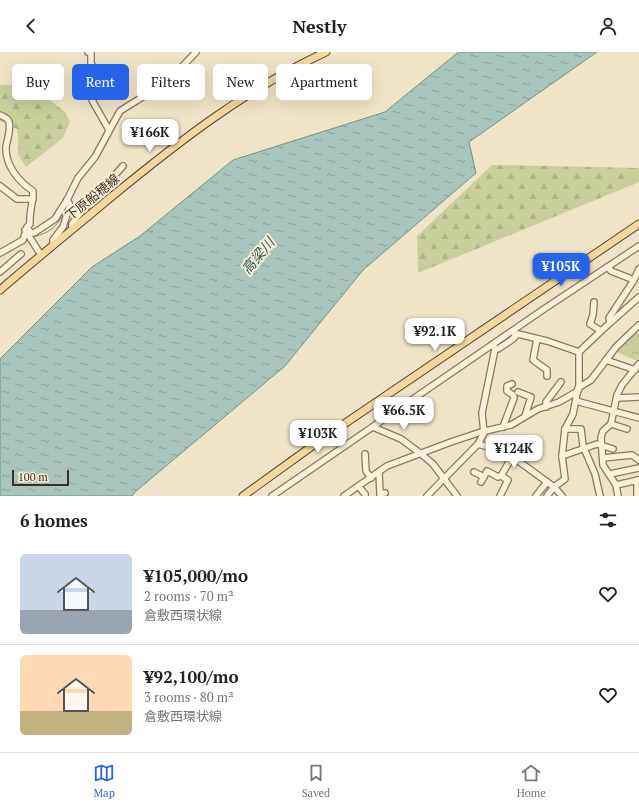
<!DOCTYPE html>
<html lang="en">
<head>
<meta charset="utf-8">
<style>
  :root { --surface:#fff; --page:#f6f6f6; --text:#222; --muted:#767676; --line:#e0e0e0; --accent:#2563eb }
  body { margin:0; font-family:"PT Serif","Noto Sans JP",serif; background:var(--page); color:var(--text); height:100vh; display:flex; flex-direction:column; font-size:15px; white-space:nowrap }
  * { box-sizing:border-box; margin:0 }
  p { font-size:13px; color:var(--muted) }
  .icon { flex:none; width:22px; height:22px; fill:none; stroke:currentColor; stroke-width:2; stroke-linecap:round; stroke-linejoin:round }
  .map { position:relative; height:444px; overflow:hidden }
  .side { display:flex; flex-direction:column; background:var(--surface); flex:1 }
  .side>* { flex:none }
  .top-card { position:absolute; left:12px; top:12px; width:400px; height:36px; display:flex; gap:8px }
  .scale { position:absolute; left:12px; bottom:10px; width:57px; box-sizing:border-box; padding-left:4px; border:2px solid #3d2e20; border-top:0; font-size:11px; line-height:14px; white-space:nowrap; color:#3d2e20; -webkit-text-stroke:3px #f7eed8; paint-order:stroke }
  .price { position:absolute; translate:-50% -34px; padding:0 9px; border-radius:8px; background:#fff; color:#222; font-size:13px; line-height:26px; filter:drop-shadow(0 1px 2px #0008) }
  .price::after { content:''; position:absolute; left:50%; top:24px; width:12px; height:9px; margin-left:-6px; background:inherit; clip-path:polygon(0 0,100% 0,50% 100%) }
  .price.on { background:var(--accent); color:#fff }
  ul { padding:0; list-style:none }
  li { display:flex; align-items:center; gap:12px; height:100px; padding:0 20px }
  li+li { border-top:1px solid var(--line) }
  li span { display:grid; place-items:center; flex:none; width:112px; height:80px; border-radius:6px; color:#555 }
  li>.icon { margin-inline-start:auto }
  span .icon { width:48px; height:48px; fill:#fffc; stroke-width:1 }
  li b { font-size:17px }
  h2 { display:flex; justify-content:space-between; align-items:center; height:48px; padding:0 20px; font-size:17px }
  .tag { padding:0 14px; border-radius:6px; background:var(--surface); box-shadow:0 4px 16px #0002; font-size:14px; line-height:36px }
  .tag.on { background:var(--accent); color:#fff }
  header { display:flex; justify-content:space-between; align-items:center; height:52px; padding:0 20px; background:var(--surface); font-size:18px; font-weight:800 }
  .menu { display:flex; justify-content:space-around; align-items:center; height:56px; border-top:1px solid var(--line); background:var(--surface); font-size:11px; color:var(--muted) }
  .menu a { display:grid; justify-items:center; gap:2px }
  .menu .on { color:var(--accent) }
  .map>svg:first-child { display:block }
  .forest { fill:url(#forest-firs) }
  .park { fill:url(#park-crowns) }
  .water { fill:url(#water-ripples); stroke:#6f938a }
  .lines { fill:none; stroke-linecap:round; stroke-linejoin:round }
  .stream { stroke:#6f938a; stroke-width:1 }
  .minor-casing { stroke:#8d765c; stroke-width:8 }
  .major-casing { stroke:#5b4430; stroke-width:9 }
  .minor { stroke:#faf1dc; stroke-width:5.5 }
  .major { stroke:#f3d9a0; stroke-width:7 }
  .labels { text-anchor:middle; stroke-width:4; stroke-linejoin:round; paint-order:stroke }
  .street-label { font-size:13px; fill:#3d2e20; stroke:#f7eed8 }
  .water-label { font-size:14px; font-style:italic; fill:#2f5d5a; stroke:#f7eed8 }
</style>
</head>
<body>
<header><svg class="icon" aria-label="back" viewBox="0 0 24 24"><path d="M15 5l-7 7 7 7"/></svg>Nestly<svg class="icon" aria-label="person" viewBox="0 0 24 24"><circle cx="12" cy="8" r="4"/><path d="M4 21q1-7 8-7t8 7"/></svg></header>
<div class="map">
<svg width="639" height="444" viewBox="0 0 639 444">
  <defs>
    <pattern id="forest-firs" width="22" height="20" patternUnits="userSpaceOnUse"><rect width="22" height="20" fill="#c9cf9b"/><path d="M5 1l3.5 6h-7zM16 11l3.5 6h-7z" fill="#aeb285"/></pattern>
    <pattern id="park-crowns" width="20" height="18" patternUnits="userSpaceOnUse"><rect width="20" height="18" fill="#c9cf9b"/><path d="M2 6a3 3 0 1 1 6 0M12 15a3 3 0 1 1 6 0" fill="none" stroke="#aeb285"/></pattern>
    <pattern id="water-ripples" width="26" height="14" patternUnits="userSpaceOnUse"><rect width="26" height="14" fill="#a9c4bc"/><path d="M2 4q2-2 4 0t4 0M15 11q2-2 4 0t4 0" fill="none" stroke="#8ba098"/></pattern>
  </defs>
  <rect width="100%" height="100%" fill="#f0e4c8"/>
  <g class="forest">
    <polygon points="0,33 34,33 51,49 65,60 70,70 63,86 26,115 18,102 18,83 17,77 0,69"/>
    <polygon points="492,113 639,116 639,130 418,221 417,184"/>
  </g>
  <polygon class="park" points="635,280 639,282 639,310 615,299"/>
  <polygon class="water" points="461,0 597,0 469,90 476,121 363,218 285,314 135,440 132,444 0,444 0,307 92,215 140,184 233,108 385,60 456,2"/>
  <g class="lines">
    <g class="stream">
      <polyline points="169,31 176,25"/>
      <polyline points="142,48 150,44"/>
      <polyline points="85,122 97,107"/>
      <path d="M33,185C52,180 58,174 66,156"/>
      <polyline points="540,263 549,257"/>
      <polyline points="379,374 429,340"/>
      <polyline points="362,385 373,378"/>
    </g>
    <defs>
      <g id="minor">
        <polyline points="88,0 91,1 91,12 96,17 95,32 90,37 90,43 93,50 109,78"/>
        <path d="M0,63C4,65 8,66 9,70C11,78 7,88 6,95C5,113 19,130 33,139C33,151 29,162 30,172L27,175L30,180"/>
        <polyline points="0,134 17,147 33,147"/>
        <polyline points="72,176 72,172 77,165 123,114"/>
        <polyline points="25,178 41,203"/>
        <polyline points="28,181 34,181 55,167 67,148 78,126 95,105 120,59 165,31 180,17 196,0"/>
        <polyline points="53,193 53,188 63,175 70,153 67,148"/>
        <polyline points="0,201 23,188 25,182"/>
        <polyline points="608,215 611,219 634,228"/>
        <polyline points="0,220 21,202"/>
        <polyline points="594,250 593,263 590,272 601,279 639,245"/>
        <polyline points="610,270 609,266 634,228 639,217"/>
        <polyline points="513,279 516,283 518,282 547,289 579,300"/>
        <polyline points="537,287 533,308 547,318 547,324"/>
        <polyline points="495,297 498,297 513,287 516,283"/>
        <polyline points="606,308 635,318"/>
        <polyline points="579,336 579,300 601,279"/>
        <polyline points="518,340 531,345 525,364"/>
        <polyline points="617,346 639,345"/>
        <polyline points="576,349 639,366"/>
        <polyline points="546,355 546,350 561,330"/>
        <polyline points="611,372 627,377"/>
        <polyline points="373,375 401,387 420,401 433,412 457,444"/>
        <polyline points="503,375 514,346 513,343 507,339 507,334 512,332"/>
        <polyline points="565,377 581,377 583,394 595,422 600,444"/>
        <polyline points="478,392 506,400 554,435 562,444"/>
        <polyline points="365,402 366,419 371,426"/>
        <polyline points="562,404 597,392 613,397"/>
        <polyline points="603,406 632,403 639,408"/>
        <polyline points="379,420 380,442 385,441"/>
        <polyline points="474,420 484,425"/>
        <polyline points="610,422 639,416"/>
        <polyline points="637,428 637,444"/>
        <polyline points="481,430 487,419 498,425 501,424"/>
        <polyline points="616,433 639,428"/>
        <polyline points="359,435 365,442 365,444"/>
        <polyline points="272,444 544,257 639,194"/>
        <polyline points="344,444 387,414 451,390 481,380 511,373 538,357 559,350 578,339"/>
        <polyline points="427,444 478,392 484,381 482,361 495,297 493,292"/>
        <polyline points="500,444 508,428 501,424 512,405"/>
        <polyline points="536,444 547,430"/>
        <polyline points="547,444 554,435 565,427 562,404 565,377 573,362 578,336 591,328 616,295 639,273"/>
        <polyline points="618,444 616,433 603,413 601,385 603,379 611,372 617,343 622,333 639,312"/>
      </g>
      <g id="major">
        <path d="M0,238C36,207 73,177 110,146C177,91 246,37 326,0"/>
        <polyline points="243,444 322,387 639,172"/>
      </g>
    </defs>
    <use href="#minor" class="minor-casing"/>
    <use href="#major" class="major-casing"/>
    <use href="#minor" class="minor"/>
    <use href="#major" class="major"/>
  </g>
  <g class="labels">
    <g class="street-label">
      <text transform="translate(92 145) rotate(-39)" y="5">下原船穂線</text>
    </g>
    <g class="water-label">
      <text transform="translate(258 204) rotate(-50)" y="5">高梁川</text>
    </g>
  </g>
</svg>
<div class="scale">100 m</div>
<b class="price" style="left:150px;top:101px">¥166K</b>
<b class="price on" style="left:561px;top:235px">¥105K</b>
<b class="price" style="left:435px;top:300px">¥92.1K</b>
<b class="price" style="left:404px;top:379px">¥66.5K</b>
<b class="price" style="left:318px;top:402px">¥103K</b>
<b class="price" style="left:514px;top:417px">¥124K</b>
<div class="top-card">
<a class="tag">Buy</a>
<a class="tag on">Rent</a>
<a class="tag">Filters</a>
<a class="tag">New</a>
<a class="tag">Apartment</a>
</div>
</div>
<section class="side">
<h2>6 homes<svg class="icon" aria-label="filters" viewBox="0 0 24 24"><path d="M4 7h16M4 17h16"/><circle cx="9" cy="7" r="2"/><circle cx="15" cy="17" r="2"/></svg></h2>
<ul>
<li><span style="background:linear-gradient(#c9d6e8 70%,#9aa5b1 0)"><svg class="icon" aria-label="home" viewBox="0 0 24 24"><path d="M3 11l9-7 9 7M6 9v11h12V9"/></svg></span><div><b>¥105,000/mo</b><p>2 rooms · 70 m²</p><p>倉敷西環状線</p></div><svg class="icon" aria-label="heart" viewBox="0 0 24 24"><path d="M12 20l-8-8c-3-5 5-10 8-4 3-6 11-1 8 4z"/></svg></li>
<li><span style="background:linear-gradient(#ffd9b3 70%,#c2b280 0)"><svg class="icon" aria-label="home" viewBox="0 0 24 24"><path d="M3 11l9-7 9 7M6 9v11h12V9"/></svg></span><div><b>¥92,100/mo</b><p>3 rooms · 80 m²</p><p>倉敷西環状線</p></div><svg class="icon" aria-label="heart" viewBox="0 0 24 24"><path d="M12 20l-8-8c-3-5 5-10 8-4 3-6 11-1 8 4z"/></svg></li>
</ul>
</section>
<nav class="menu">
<a class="on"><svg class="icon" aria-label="map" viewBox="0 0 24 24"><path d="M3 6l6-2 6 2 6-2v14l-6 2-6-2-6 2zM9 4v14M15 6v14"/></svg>Map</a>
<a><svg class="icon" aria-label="saved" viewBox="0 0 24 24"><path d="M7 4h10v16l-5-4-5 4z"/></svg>Saved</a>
<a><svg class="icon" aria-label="home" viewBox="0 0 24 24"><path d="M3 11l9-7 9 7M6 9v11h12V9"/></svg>Home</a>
</nav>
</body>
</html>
